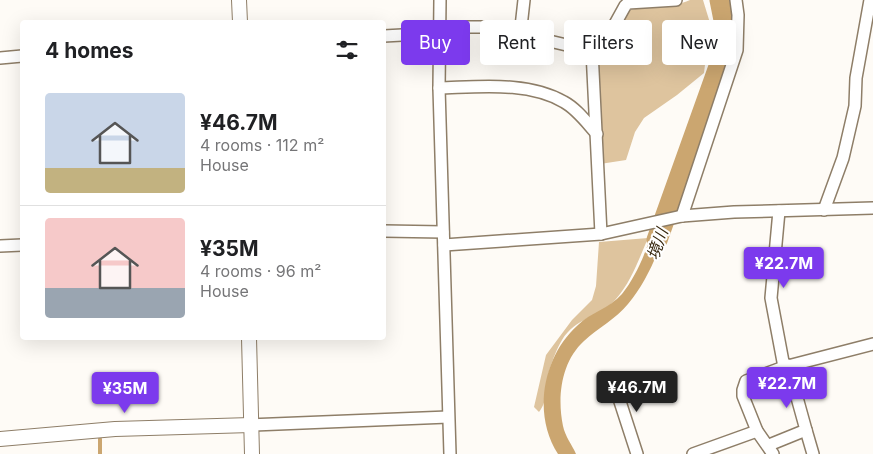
<!DOCTYPE html>
<html lang="en">
<head>
<meta charset="utf-8">
<style>
  :root { --surface:#fff; --page:#f2f2f2; --text:#202124; --muted:#757577; --line:#e0e0e0; --accent:#7c3aed }
  body { margin:0; font-family:Inter,"Noto Sans JP",sans-serif; background:var(--page); color:var(--text); height:100vh; display:flex; flex-direction:column; font-size:19px; white-space:nowrap }
  * { box-sizing:border-box; margin:0 }
  p { font-size:16px; color:var(--muted) }
  .icon { flex:none; width:28px; height:28px; fill:none; stroke:currentColor; stroke-width:2; stroke-linecap:round; stroke-linejoin:round }
  .map { position:relative; flex:1; overflow:hidden }
  .side { position:absolute; left:20px; top:20px; width:366px; height:320px; display:flex; flex-direction:column; background:var(--surface); border-radius:5px; box-shadow:0 5px 20px #0002 }
  .side>* { flex:none }
  .banner { position:absolute; left:401px; top:20px; width:396px; height:45px; display:flex; gap:10px }
  .price { position:absolute; translate:-50% -42px; padding:0 11px; border-radius:5px; background:var(--accent); color:#fff; font-size:16px; line-height:32px; filter:drop-shadow(0 1px 2px #0008) }
  .price::after { content:''; position:absolute; left:50%; top:30px; width:15px; height:11px; margin-left:-8px; background:inherit; clip-path:polygon(0 0,100% 0,50% 100%) }
  .price.active { background:#222; color:#fff }
  ul { padding:0; list-style:none }
  li { display:flex; align-items:center; gap:15px; height:125px; padding:0 25px }
  li+li { border-top:1px solid var(--line) }
  li span { display:grid; place-items:center; flex:none; width:140px; height:100px; border-radius:5px; color:#555 }
  li>.icon { margin-inline-start:auto }
  span .icon { width:60px; height:60px; fill:#fffc; stroke-width:1 }
  li b { font-size:21px }
  h2 { display:flex; justify-content:space-between; align-items:center; height:60px; padding:0 25px; font-size:21px }
  .pill { padding:0 18px; border-radius:5px; background:var(--surface); box-shadow:0 5px 20px #0002; font-size:18px; line-height:45px }
  .pill.active { background:var(--accent); color:#fff }
  .map>svg:first-child { display:block }
  .green { fill:#dec49e }
  .water { fill:#cba670 }
  .lines { fill:none; stroke-linecap:round; stroke-linejoin:round }
  .stream { stroke:#cba670; stroke-width:4 }
  .river { stroke:#cba670; stroke-width:21 }
  .minor-casing { stroke:#8e7e68; stroke-width:14 }
  .tertiary-casing { stroke:#8e7e68; stroke-width:16 }
  .minor { stroke:#fff; stroke-width:11 }
  .tertiary { stroke:#fff; stroke-width:14 }
  .labels { text-anchor:middle; stroke-width:4; stroke-linejoin:round; paint-order:stroke }
  .water-label { font-size:16px; font-style:italic; fill:#36260d; stroke:#fff }
</style>
</head>
<body>
<div class="map">
<svg width="873" height="454" viewBox="0 0 873 454">
  <rect width="100%" height="100%" fill="#fefbf6"/>
  <g class="green">
    <path d="M690,0H703L710,23L704,73L677,95L644,118L635,132L626,160L600,164L598,63L626,11C647,5 671,9 690,0Z"/>
    <path d="M648,238C639,259 631,282 616,299C600,317 575,318 562,340C557,348 553,359 550,368C545,382 549,400 539,412L534,407L546,355L572,320L592,300L596,286L599,242Z"/>
  </g>
  <path class="water" d="M671,219C659,249 649,279 628,304C616,319 598,328 584,341C561,362 557,397 563,426C565,436 572,445 576,454H558C532,414 543,356 578,325C591,312 609,309 622,294C638,274 648,247 655,222Z"/>
  <g class="lines">
    <polyline class="stream" points="100,439 100,454"/>
    <polyline class="river" points="657,240 721,61 725,25 720,0"/>
    <defs>
      <g id="minor">
        <polyline points="440,0 439,88 450,454"/>
        <polyline points="440,27 521,27 522,32 528,36 592,51 604,44 625,6 628,3 676,0"/>
        <polyline points="521,27 524,0"/>
        <polyline points="384,36 438,33"/>
        <polyline points="592,51 601,234"/>
        <polyline points="0,58 22,56"/>
        <path d="M439,88C479,87 528,81 564,102C577,109 587,123 597,134"/>
        <polyline points="824,210 843,158 855,106 856,78 870,0"/>
        <polyline points="779,211 771,298 784,367"/>
        <polyline points="682,216 737,50 738,15 736,0"/>
        <polyline points="384,231 443,232"/>
        <polyline points="444,245 601,234 682,216 734,212 873,208"/>
        <polyline points="0,246 22,245"/>
        <polyline points="613,380 637,454"/>
        <polyline points="251,425 448,417"/>
        <polyline points="806,430 813,454"/>
        <polyline points="769,445 806,430 788,365"/>
        <polyline points="693,454 757,431"/>
        <polyline points="773,454 757,431 743,396 743,390 746,381 784,367 873,344"/>
      </g>
      <g id="tertiary">
        <polyline points="239,0 240,22"/>
        <polyline points="249,338 252,454"/>
        <polyline points="0,439 115,429 251,425"/>
      </g>
    </defs>
    <use href="#minor" class="minor-casing"/>
    <use href="#tertiary" class="tertiary-casing"/>
    <use href="#minor" class="minor"/>
    <use href="#tertiary" class="tertiary"/>
  </g>
  <g class="labels">
    <g class="water-label">
      <text transform="translate(657 244) rotate(-71)" y="6">境川</text>
    </g>
  </g>
</svg>
<b class="price" style="left:784px;top:289px">¥22.7M</b>
<b class="price" style="left:787px;top:409px">¥22.7M</b>
<b class="price active" style="left:637px;top:413px">¥46.7M</b>
<b class="price" style="left:125px;top:414px">¥35M</b>
<div class="banner">
<a class="pill active">Buy</a>
<a class="pill">Rent</a>
<a class="pill">Filters</a>
<a class="pill">New</a>
</div>
<section class="side">
<h2>4 homes<svg class="icon" aria-label="filters" viewBox="0 0 24 24"><path d="M4 7h16M4 17h16"/><circle cx="9" cy="7" r="2"/><circle cx="15" cy="17" r="2"/></svg></h2>
<ul>
<li><span style="background:linear-gradient(#c9d6e8 75%,#c2b280 0)"><svg class="icon" aria-label="home" viewBox="0 0 24 24"><path d="M3 11l9-7 9 7M6 9v11h12V9"/></svg></span><div><b>¥46.7M</b><p>4 rooms · 112 m²</p><p>House</p></div></li>
<li><span style="background:linear-gradient(#f6c9c9 70%,#9aa5b1 0)"><svg class="icon" aria-label="home" viewBox="0 0 24 24"><path d="M3 11l9-7 9 7M6 9v11h12V9"/></svg></span><div><b>¥35M</b><p>4 rooms · 96 m²</p><p>House</p></div></li>
</ul>
</section>
</div>
</body>
</html>
